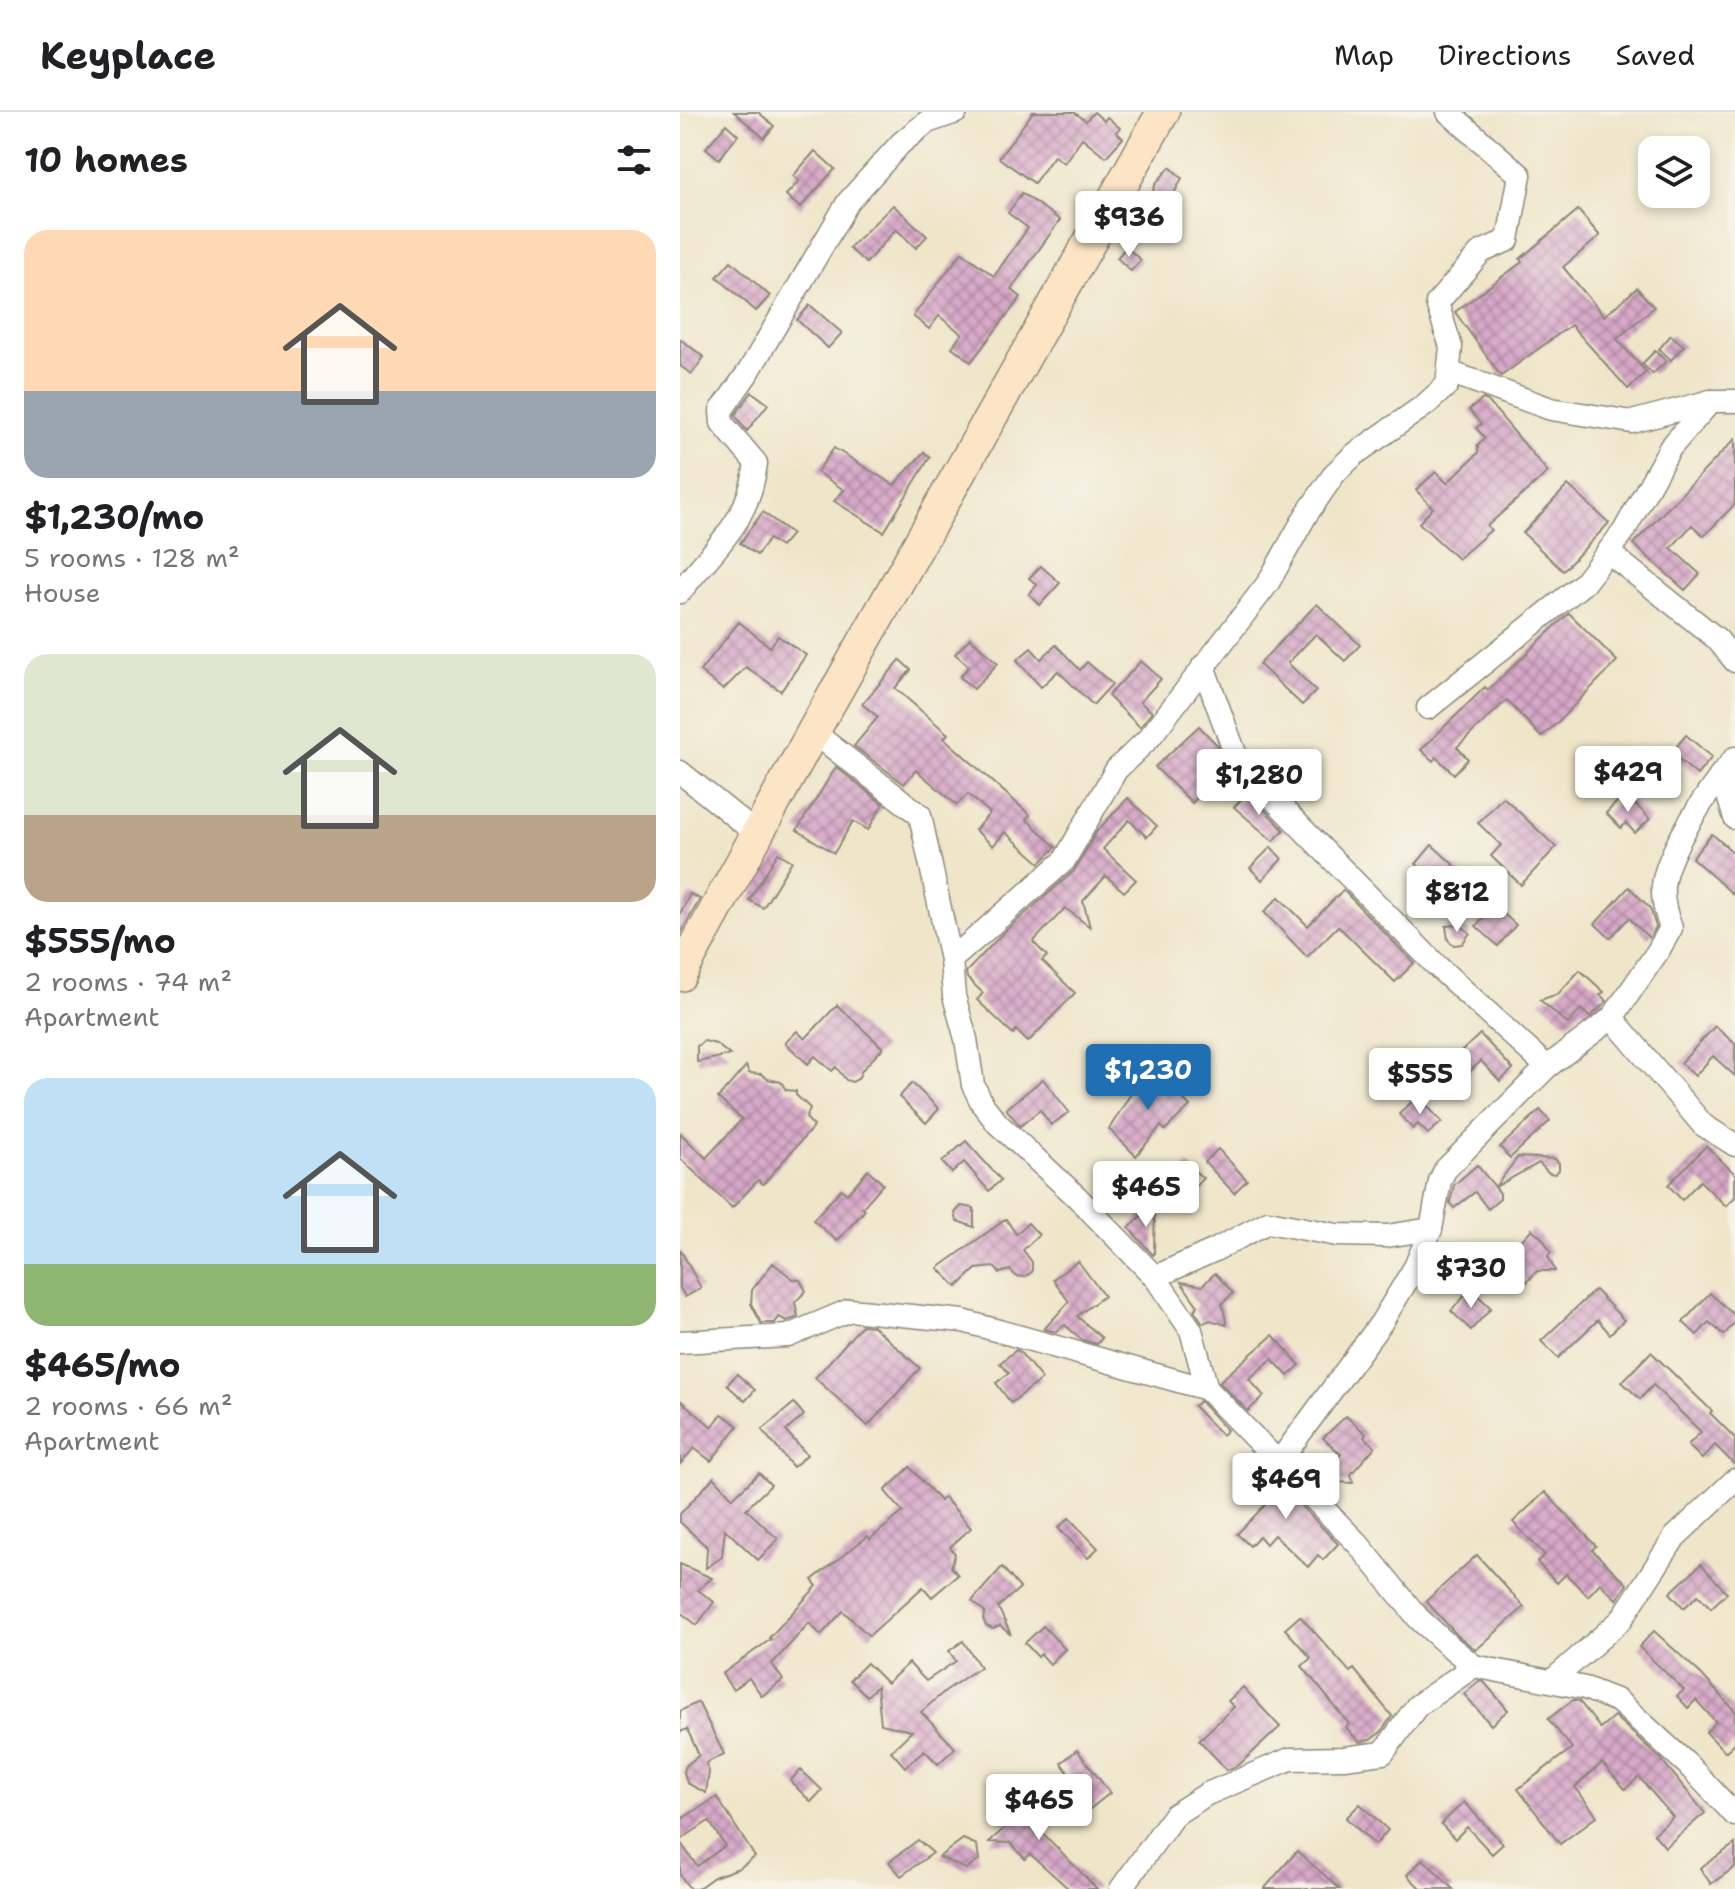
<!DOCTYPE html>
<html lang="en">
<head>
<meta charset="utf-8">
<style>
  :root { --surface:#fff; --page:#f6f6f6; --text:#202124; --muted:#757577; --line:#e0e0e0; --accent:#1f6fb2 }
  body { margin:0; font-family:"Shantell Sans",sans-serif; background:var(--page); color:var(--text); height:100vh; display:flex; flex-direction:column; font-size:30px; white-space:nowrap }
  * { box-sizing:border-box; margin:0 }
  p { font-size:26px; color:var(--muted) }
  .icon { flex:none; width:44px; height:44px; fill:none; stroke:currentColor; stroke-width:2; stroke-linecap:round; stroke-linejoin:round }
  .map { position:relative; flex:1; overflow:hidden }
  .panel { display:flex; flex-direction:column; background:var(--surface); width:680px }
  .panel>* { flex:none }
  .tools { position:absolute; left:958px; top:24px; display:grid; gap:16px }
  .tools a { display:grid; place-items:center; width:72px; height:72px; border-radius:16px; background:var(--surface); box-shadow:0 4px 12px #0003; font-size:40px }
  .price { position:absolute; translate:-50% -68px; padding:0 18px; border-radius:8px; background:#fff; color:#222; font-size:26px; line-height:52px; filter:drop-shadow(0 2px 4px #0008) }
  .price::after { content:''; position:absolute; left:50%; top:48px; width:24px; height:18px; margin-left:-12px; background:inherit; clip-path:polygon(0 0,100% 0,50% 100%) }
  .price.current { background:var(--accent); color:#fff }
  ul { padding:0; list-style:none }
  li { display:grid; align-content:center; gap:16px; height:424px; padding:0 24px }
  li span { display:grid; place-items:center; height:248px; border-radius:24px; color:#555 }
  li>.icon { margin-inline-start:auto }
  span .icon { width:144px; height:144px; fill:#fffc; stroke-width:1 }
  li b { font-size:34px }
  h2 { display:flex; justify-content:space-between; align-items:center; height:96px; padding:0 24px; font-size:34px }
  header { display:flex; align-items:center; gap:48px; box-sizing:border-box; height:112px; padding:0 40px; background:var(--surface); border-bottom:2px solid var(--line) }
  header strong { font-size:38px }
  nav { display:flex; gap:44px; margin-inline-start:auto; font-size:28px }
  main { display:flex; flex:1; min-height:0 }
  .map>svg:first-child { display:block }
  .building { fill:url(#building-cross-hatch) }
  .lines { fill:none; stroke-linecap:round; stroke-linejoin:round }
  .minor-casing { stroke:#8d887a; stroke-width:25 }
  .secondary-casing { stroke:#8d887a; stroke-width:35 }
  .minor { stroke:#fff; stroke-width:22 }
  .secondary { stroke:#fce5c4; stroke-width:32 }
</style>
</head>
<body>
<header>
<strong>Keyplace</strong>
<nav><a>Map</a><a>Directions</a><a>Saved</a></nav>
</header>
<main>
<section class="panel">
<h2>10 homes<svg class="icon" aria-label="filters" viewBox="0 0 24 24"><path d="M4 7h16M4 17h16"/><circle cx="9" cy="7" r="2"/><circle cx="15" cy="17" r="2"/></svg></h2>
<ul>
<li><span style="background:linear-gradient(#ffd9b3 65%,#9aa5b1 0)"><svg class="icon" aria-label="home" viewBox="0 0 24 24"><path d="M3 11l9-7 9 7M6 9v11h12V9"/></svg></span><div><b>$1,230/mo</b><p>5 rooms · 128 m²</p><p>House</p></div></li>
<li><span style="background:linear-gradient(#dfe7d0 65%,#b9a48a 0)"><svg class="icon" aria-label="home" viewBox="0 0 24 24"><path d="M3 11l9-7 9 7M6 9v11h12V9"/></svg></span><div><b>$555/mo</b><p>2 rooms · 74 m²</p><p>Apartment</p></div></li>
<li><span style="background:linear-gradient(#bfe0f5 75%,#8fb573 0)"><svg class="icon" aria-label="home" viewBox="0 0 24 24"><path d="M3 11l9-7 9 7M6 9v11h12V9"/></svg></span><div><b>$465/mo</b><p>2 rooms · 66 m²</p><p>Apartment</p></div></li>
</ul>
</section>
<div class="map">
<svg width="1055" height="1777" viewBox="0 0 1055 1777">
  <defs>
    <pattern id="building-cross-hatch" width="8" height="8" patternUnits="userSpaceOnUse" patternTransform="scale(2)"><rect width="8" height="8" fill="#d7a8c8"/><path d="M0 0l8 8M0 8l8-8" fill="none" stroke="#af89a3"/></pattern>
  </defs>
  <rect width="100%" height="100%" fill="#f7f3e8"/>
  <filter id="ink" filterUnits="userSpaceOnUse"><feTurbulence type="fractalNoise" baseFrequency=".0125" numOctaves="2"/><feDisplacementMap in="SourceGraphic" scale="16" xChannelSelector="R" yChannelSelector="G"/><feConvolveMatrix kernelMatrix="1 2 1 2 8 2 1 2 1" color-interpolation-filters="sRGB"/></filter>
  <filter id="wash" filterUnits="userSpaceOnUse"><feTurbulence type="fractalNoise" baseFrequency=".006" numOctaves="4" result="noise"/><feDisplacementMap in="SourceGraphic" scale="32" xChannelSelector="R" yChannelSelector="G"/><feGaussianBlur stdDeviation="1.8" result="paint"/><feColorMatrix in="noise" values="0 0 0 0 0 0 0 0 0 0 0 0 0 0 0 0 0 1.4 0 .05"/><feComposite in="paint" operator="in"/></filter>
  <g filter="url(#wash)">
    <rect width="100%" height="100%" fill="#efe6ca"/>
    <g id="blocks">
      <g class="building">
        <polygon points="54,0 78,0 94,14 84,26"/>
        <polygon points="353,0 394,0 406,9 414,0 424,9 427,5 440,16 436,20 443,26 426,45 402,26 384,51 374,44 354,71 319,46"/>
        <polygon points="46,12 58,23 39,47 26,36"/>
        <polygon points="135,39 155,57 120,96 106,83 119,69 113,64"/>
        <polygon points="490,55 502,66 484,101 467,94 476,71"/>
        <polygon points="342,81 380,108 331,177 341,185 291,250 272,235 282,222 259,204 249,217 233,204 282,140 314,164 348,116 328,101"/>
        <polygon points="213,93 247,124 236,136 216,117 186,151 169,136"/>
        <polygon points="898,98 920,124 883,155 924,204 957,176 974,195 937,227 966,260 948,277 891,213 821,264 775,200 842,150 840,147"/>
        <polygon points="446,135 461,148 451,159 437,146"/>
        <polygon points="51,149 90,184 76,199 37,165"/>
        <polygon points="130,193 162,221 148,236 117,208"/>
        <polygon points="991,223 1004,234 991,248 979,237"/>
        <polygon points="0,227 24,245 12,262 0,254"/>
        <polygon points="975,239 986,249 973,262 962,252"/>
        <polygon points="72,280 88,292 67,319 55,303"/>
        <polygon points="803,287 808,289 868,360 807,414 811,418 778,447 739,411 753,396 736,378 756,360 767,371 798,341 798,333 805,326 796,316 801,312 789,298"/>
        <polygon points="1055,327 1055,392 1024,424 1012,413 991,436 1020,462 1005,478 953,432"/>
        <polygon points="154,336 214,373 244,340 250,345 204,420 154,389 164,378 137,360"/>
        <polygon points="888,373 929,411 883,459 843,421"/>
        <polygon points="83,400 112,422 101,435 89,427 77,443 60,431"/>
        <polygon points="361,454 380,471 360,493 349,482 357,473 349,466"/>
        <polygon points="637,492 680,533 665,549 636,522 608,551 636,579 622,593 579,552"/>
        <polygon points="889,501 937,549 877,611 861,625 827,588 777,635 788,647 774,662 756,645 753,649 741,638 805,575 808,578"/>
        <polygon points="59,510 90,535 98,524 126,543 101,579 66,555 43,578 20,559"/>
        <polygon points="290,526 318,551 294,577 280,565 289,554 275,542"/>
        <polygon points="376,533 400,558 407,550 432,572 413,593 378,559 361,575 337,548 351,536 361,547"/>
        <polygon points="220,548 231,558 215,576 268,622 264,626 350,703 346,707 376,735 360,751 325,720 313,734 295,718 310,701 288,682 277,693 236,658 224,672 174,634 198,605 182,592"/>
        <polygon points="461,549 481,567 460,590 472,600 460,615 428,584"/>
        <polygon points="519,614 538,634 541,643 514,669 524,678 512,691 475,655"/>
        <polygon points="1006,623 1032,645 1017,663 991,641"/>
        <polygon points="156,655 203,692 188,718 173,709 154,741 117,718"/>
        <polygon points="568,681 604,718 593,729 554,695"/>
        <polygon points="945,682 970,707 955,721 946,711 941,716 926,701"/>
        <polygon points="823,685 876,735 841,773 811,744 821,733 798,711"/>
        <polygon points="448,686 477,714 467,725 449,708 423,737 456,768 444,780 426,764 403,789 410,815 385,796 353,830 367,844 362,849 395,881 348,930 336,918 333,922 297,888 303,881 287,866 286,860 323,821 394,759 417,719"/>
        <polygon points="1032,722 1055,742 1055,784 1012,746"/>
        <polygon points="752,733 783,761 767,780 736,752"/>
        <polygon points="591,735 602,747 582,768 570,756"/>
        <polygon points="98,741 112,749 83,796 69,788"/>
        <polygon points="949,775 970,796 976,815 969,826 949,806 930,826 915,812"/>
        <polygon points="663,778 734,851 715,870 658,814 627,845 584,800 599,785 628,814"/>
        <polygon points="10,782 20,787 0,823 0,802"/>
        <polygon points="815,794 836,813 818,834 796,814"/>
        <polygon points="780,813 790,821 782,832 774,833 768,828 766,814"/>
        <polygon points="900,858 924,880 920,883 927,889 910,905 901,897 888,912 860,888 878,882"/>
        <polygon points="157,893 203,936 182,958 178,967 172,970 166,968 156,955 152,959 135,944 128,952 105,931 117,919 125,927"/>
        <polygon points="1035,914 1055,932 1055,964 1033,944 1015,964 1001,951"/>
        <polygon points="800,922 833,957 820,969 801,949 785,964 771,949"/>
        <polygon points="24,929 36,932 50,943 17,950 17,934"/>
        <polygon points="66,954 69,961 81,962 88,967 101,970 106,978 116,979 116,983 130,996 126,1006 134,1014 83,1072 78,1068 52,1096 0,1046 0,1021 26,1046 62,1007 38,986"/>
        <polygon points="476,958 510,994 485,1018 481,1014 456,1044 429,1017 452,980"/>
        <polygon points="363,967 389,1000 371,1013 360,998 340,1014 326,997"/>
        <polygon points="232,971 259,997 246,1011 219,985"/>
        <polygon points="738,984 762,1010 748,1022 738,1012 733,1017 719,1002"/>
        <polygon points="860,998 870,1009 830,1046 820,1035"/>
        <polygon points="286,1029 321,1068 309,1079 284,1050 272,1061 262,1050"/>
        <polygon points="1026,1034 1055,1062 1055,1085 1046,1094 1020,1069 1002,1088 988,1073"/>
        <polygon points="538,1037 567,1068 554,1081 525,1050"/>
        <polygon points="838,1045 875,1047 879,1051 879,1058 875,1062 869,1061 859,1051 815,1075 820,1081 820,1087 808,1097 795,1080 774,1096 770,1091 774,1073 797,1053 815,1075"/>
        <polygon points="508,1053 523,1066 505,1085 490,1072"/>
        <polygon points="188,1058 203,1072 182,1096 185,1098 157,1129 133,1108 161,1077 167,1082"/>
        <polygon points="475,1090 474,1142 473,1143 449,1116"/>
        <polygon points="281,1094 294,1096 294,1115 277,1109 275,1101"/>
        <polygon points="326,1107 336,1122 348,1111 359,1123 343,1138 352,1150 352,1160 344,1165 336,1164 330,1158 320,1161 314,1155 296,1157 277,1175 258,1156"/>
        <polygon points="852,1117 862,1126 871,1140 868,1144 875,1159 857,1159 847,1170 837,1151 840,1145 832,1138"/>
        <polygon points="0,1137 21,1176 5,1185 0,1176"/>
        <polygon points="398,1149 424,1184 397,1204 422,1226 417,1232 402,1228 385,1213 375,1220 364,1217 389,1190 373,1167"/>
        <polygon points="93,1151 113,1167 120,1168 126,1179 115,1190 118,1205 107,1209 99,1205 95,1211 81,1211 71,1192 72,1178"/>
        <polygon points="535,1161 553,1181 542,1192 547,1213 530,1208 523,1211 514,1198 518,1194 501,1170 522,1174"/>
        <polygon points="791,1177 811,1196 791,1218 771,1199"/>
        <polygon points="915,1178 944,1208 930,1222 918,1208 878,1246 861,1229"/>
        <polygon points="1030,1181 1055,1204 1055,1210 1044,1223 1029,1210 1017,1223 1003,1210"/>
        <polygon points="182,1213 193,1214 240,1256 188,1314 135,1266"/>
        <polygon points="593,1223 620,1253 608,1264 592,1247 569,1267 584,1284 568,1299 539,1270"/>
        <polygon points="336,1238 340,1240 362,1267 331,1291 316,1271 329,1261 320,1251"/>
        <polygon points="971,1240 1032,1299 1030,1301 1055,1326 1055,1353 1035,1333 1022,1347 1008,1333 1021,1320 973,1273 960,1287 942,1270"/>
        <polygon points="57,1262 75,1278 65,1289 47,1273"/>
        <polygon points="0,1288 32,1315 42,1302 58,1314 31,1349 14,1336 0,1352"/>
        <polygon points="520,1289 547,1318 542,1323 514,1294"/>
        <polygon points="114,1291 124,1303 106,1319 127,1343 113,1355 82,1318"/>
        <polygon points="666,1304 686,1322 684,1325 695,1335 671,1362 673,1371 636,1369 661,1342 643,1326"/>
        <polygon points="576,1347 658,1432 643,1448 638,1443 628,1455 594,1423 586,1432 579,1424 570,1434 557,1422 592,1386 564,1361"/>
        <polygon points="230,1355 260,1389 264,1385 291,1416 270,1435 275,1442 271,1455 278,1463 252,1485 243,1475 189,1524 163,1499 141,1523 129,1511 92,1552 103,1568 82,1584 69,1566 53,1578 42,1562 91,1527 89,1526 137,1474 132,1468 188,1424 190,1427 223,1400 205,1379"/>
        <polygon points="79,1361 91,1373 66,1397 98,1427 78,1448 45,1417 42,1445 26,1456 27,1435 0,1410 0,1402 34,1365 53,1386"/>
        <polygon points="865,1380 916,1434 912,1438 947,1472 937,1488 920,1471 908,1484 886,1462 877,1471 857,1450 865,1443 833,1410"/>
        <polygon points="389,1406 418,1436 408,1446 378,1416"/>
        <polygon points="797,1443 844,1495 796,1538 776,1522 746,1489"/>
        <polygon points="0,1452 32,1466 18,1478 34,1490 17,1513 0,1500"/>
        <polygon points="1021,1452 1047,1481 1031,1496 1018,1483 1004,1496 990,1481"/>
        <polygon points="322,1455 340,1476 318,1495 331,1523 320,1514 313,1517 306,1514 303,1507 305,1500 292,1489"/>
        <polygon points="620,1504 670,1560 674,1557 712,1604 701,1620 690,1628 679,1630 666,1615 669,1612 622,1554 631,1546 605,1517"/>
        <polygon points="363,1514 385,1537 370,1552 361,1542 358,1545 345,1531"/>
        <polygon points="974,1519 1021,1562 1055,1599 1055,1631 1045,1640 1026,1620 1036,1610 1016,1588 1008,1596 997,1584 1004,1578 959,1535"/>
        <polygon points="283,1529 300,1555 265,1579 241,1600 275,1636 258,1652 244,1638 225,1655 211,1639 232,1619 201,1612 197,1574 187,1584 170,1568 187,1551 207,1571 229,1551 246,1569 276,1549 269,1539"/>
        <polygon points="799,1569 804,1570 828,1598 811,1613 784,1582"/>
        <polygon points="563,1575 600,1615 559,1653 547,1658 519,1628 554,1595 548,1589"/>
        <polygon points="893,1588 899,1589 920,1616 934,1604 981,1647 1025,1701 985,1735 974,1722 993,1705 959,1665 945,1677 922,1651 895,1675 917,1704 880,1732 838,1677 892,1636 868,1607"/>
        <polygon points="18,1590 44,1642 26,1651 29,1660 26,1681 7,1671 4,1660 6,1654 19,1643 7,1617 0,1620 0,1599"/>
        <polygon points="397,1638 430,1681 406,1700 386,1674 394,1668 381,1651"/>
        <polygon points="121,1658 142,1678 131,1690 110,1669"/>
        <polygon points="366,1679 377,1689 355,1713 417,1777 389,1777 350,1742 345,1747 331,1731 309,1730 327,1714 316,1702 332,1688 345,1702"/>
        <polygon points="37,1685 75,1745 59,1756 34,1765 17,1777 10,1777 0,1763 0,1730 17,1754 45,1734 29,1709 0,1728 0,1708"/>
        <polygon points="784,1690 823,1732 812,1742 787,1715 775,1727 761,1712"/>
        <polygon points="680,1692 708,1718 695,1733 666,1706"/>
        <polygon points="283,1727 297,1733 299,1748 286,1757 259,1745"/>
        <polygon points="238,1728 253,1741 221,1764 209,1750"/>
        <polygon points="1055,1732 1055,1755 1031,1772 1020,1756"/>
        <polygon points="617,1739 660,1777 584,1777"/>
        <polygon points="743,1747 773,1777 741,1777 727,1763"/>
      </g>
    </g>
  </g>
  <g filter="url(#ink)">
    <use href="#blocks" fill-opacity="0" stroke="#8d887a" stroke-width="2"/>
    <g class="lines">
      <defs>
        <g id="minor">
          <polyline points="769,260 871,297 952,310 1031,289 1055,289"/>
          <polyline points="928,440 1037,527 1055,549"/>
          <path d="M0,480C34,435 69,412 76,351L42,311L41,299L69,259L168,90L221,31L247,10L276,0"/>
          <polyline points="523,554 559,652 757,854 867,955"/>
          <polyline points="748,596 904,471 944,419 990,336 1031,289"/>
          <polyline points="133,620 240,703 271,848 274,884 286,927 293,973 303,993 318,1012 397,1085 475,1165 511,1218 527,1277 679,1433 739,1507 768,1533 794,1554 905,1576 938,1589 1008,1653 1055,1703"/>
          <polyline points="0,660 78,723"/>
          <polyline points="1041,662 1055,706"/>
          <polyline points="271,848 384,749 436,658 470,625 588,471 626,403 655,361 675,342 745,293 767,273 771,235 757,191 801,140 828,128 840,63 768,0"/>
          <polyline points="932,906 1023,1013 1055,1033"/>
          <polyline points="475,1165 535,1138 588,1110 657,1123 707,1124 751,1117"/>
          <polyline points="0,1230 108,1224 170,1198 283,1209 527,1277"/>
          <path d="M599,1350L701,1211L735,1155L751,1117L760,1069L765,1058L867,955L932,906L978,839L991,816C986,803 982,789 983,774C986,739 1032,673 1055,646"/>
          <polyline points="873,1568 941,1508 995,1425 1055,1368"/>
          <polyline points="441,1777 494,1703 527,1682 610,1647 664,1646 703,1641 737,1594 794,1554"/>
        </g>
        <polyline id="secondary" points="0,863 133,620 483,0"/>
      </defs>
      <use href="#minor" class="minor-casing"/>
      <use href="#secondary" class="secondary-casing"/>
      <use href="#minor" class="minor"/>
      <use href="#secondary" class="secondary"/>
    </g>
  </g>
</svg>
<div class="tools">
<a><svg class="icon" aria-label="layers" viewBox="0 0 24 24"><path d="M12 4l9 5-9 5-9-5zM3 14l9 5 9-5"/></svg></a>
</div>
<b class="price" style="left:449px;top:147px">$936</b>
<b class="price" style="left:948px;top:702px">$429</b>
<b class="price" style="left:579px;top:705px">$1,280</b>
<b class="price" style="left:777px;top:822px">$812</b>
<b class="price current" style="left:468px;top:1000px">$1,230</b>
<b class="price" style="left:740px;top:1004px">$555</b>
<b class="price" style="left:466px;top:1117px">$465</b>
<b class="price" style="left:791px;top:1198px">$730</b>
<b class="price" style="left:606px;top:1409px">$469</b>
<b class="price" style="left:359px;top:1730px">$465</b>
</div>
</main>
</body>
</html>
